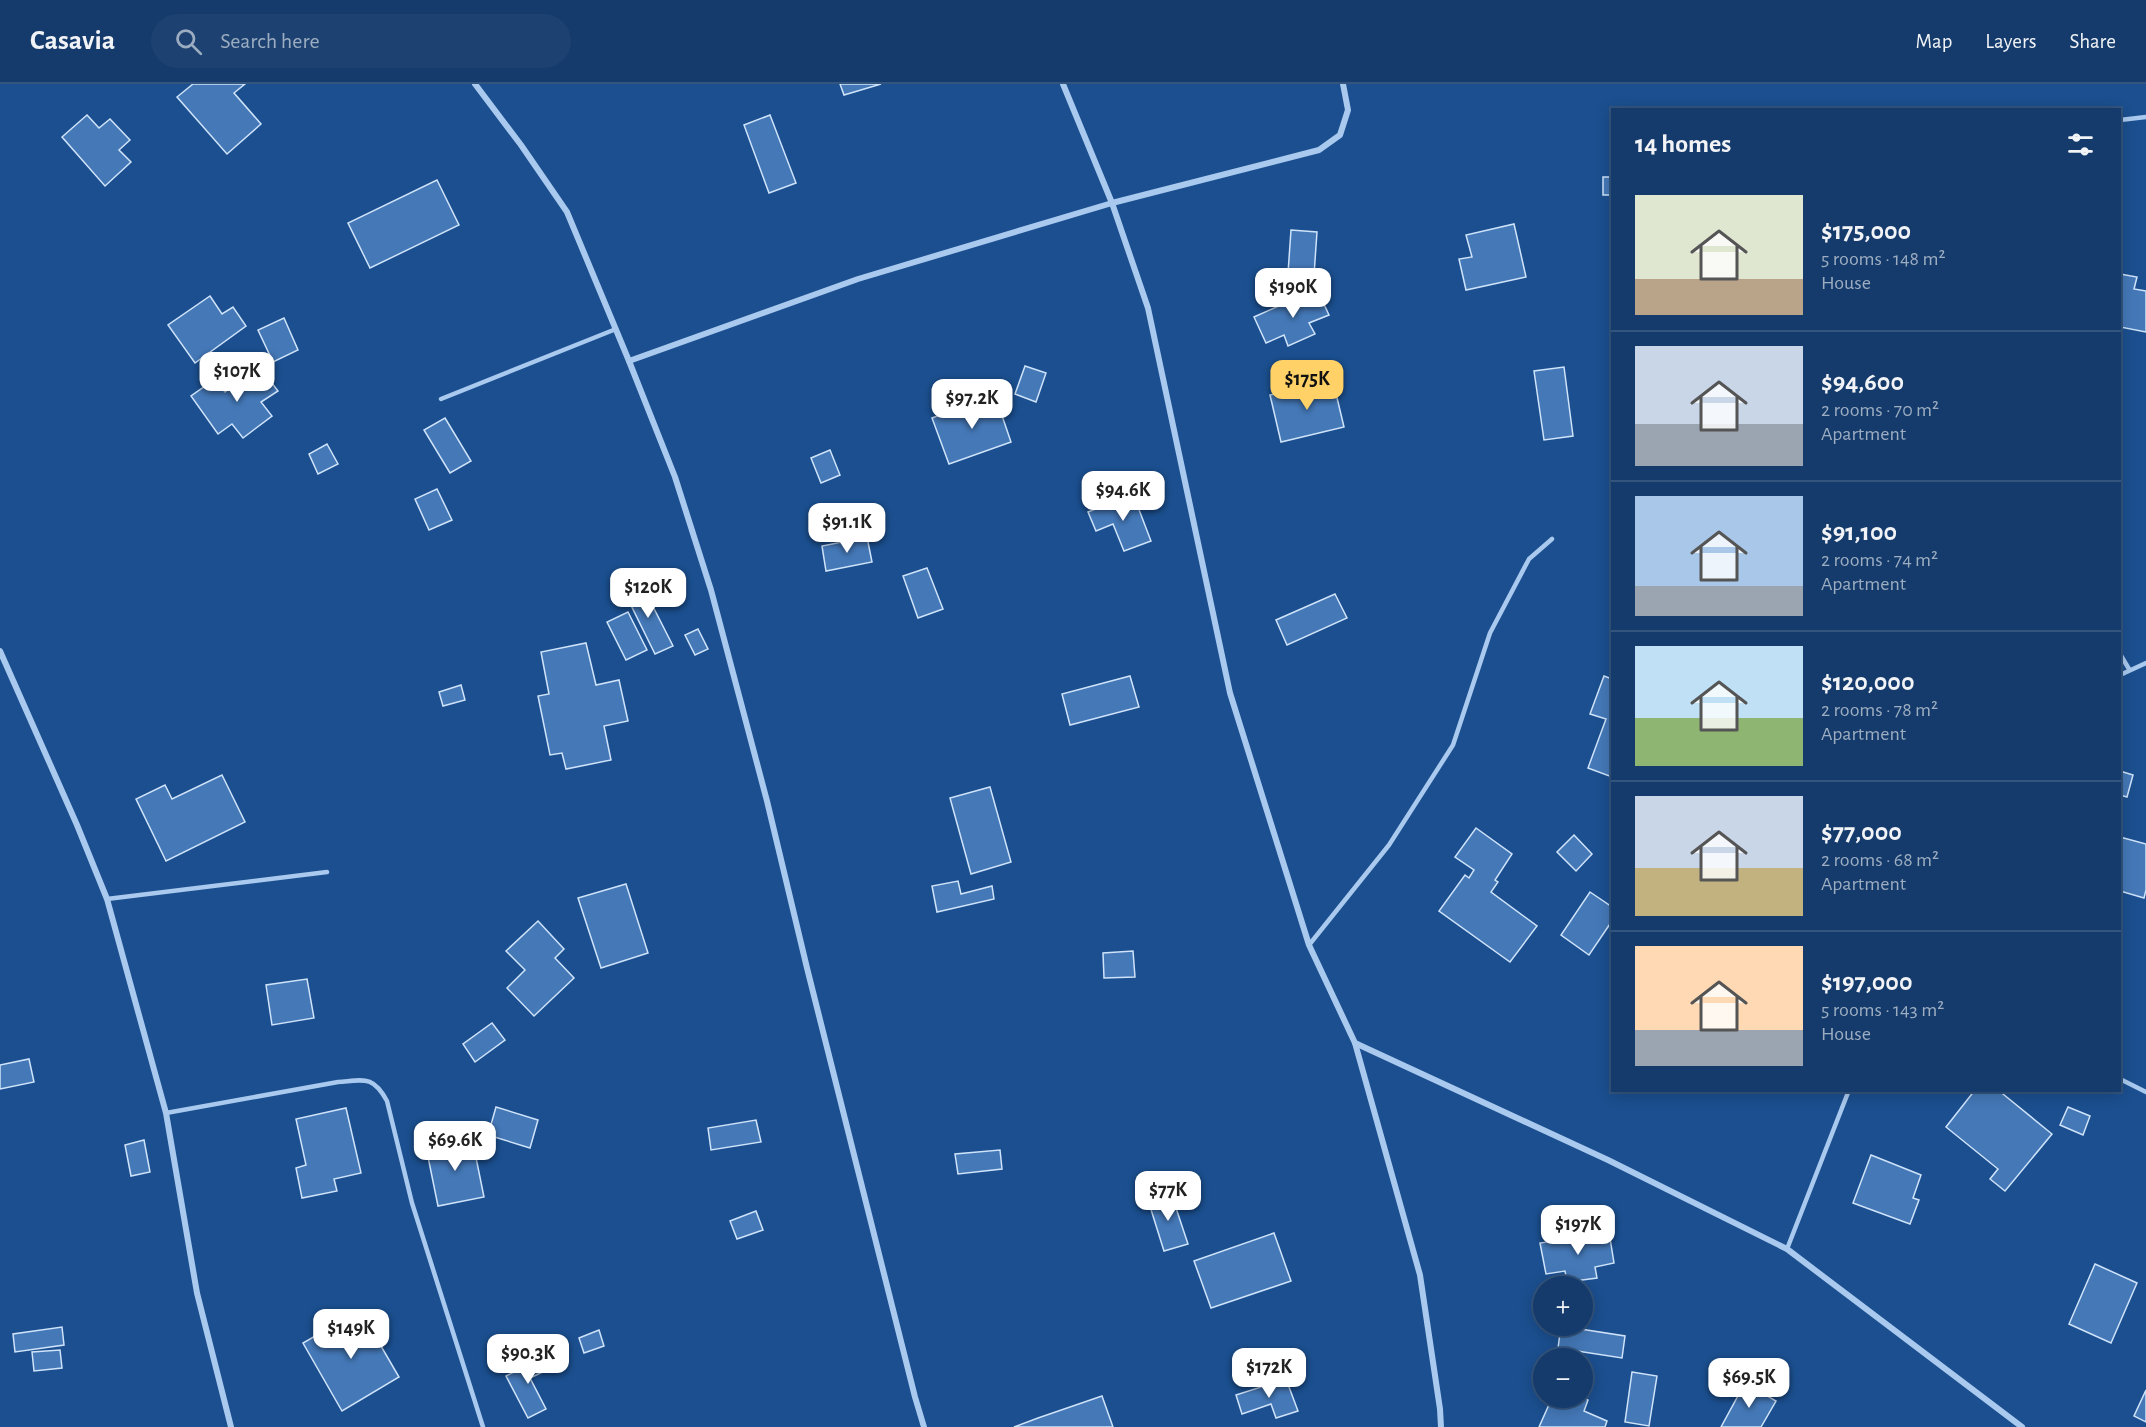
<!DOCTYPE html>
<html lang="en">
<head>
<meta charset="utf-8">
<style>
  :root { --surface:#143b6b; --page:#1d4271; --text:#f1f3f6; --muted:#9dadc1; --line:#33557e; --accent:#ffd166 }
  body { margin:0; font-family:"Alegreya Sans",sans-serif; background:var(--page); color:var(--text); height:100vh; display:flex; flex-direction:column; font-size:22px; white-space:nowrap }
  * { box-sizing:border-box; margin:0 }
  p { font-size:20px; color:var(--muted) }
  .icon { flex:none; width:33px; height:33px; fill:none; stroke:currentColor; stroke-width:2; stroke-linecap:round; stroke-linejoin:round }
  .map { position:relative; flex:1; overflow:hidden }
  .side { position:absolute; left:1611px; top:24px; width:510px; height:984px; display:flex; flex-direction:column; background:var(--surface); border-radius:0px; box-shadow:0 3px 15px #0003,0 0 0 2px var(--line) }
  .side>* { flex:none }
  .tools { position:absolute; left:1533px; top:1192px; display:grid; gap:12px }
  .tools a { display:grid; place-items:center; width:60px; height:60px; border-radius:50%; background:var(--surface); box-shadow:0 3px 15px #0003,0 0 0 2px var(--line); font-size:30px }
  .price { position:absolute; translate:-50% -51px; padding:0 14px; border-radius:12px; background:#fff; color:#222; font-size:20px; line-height:39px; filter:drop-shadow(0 2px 3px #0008) }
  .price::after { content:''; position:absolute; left:50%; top:36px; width:18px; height:14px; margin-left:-9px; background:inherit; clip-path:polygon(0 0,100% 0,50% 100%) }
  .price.selected { background:var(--accent); color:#111 }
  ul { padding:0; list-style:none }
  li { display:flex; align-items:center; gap:18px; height:150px; padding:0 24px }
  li+li { border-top:2px solid var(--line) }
  li span { display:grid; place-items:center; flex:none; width:168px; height:120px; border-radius:0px; color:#555 }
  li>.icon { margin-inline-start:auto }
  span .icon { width:72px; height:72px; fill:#fffc; stroke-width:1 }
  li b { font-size:26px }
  h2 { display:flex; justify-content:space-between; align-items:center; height:72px; padding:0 24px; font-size:26px }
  header { display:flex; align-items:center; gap:36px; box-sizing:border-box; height:84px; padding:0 30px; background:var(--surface); border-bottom:2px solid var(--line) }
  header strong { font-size:28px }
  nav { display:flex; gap:33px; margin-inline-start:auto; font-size:21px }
  .search { width:420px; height:54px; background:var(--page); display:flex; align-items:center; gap:15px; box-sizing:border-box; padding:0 21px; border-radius:33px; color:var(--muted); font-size:22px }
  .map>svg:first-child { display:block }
  .building { fill:#4478b7; stroke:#cfe3fa; stroke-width:1.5 }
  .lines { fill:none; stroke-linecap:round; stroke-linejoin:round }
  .lane { stroke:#a9c9ee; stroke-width:4.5 }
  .street { stroke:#a9c9ee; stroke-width:6 }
</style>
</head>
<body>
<header>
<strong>Casavia</strong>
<div class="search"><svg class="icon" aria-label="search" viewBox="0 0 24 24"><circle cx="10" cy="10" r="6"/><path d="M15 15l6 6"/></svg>Search here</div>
<nav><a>Map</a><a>Layers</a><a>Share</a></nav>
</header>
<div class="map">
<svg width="2146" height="1343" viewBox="0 0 2146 1343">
  <rect width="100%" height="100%" fill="#1b4f8f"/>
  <g class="building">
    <polygon points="193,0 245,0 234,9 261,40 227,70 177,13"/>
    <polygon points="840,0 881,0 844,11"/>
    <polygon points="87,31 99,44 110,35 130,56 119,66 131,78 105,102 62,53"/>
    <polygon points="770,31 796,99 769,109 744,41"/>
    <rect x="1603" y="93" width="9" height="18"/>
    <polygon points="437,96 459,141 370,184 348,139"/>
    <polygon points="1514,140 1526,193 1466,206 1459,175 1472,173 1466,151"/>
    <polygon points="1291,146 1317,148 1314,191 1288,189"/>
    <polygon points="2120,190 2137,193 2134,205 2146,207 2146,248 2120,243"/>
    <polygon points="1317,205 1329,231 1309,239 1315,250 1288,262 1284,251 1266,259 1254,233"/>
    <polygon points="210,212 222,230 233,223 246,242 195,279 168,241"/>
    <polygon points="284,234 298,266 273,278 258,246"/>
    <polygon points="259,282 278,307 261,318 272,332 243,354 232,340 218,350 191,312 215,295 225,308"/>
    <polygon points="1025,282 1046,289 1036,318 1015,310"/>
    <polygon points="1564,283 1573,352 1544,356 1534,287"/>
    <polygon points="1333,297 1344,343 1281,358 1270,311"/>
    <polygon points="995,311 1011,358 949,380 932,334"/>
    <polygon points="445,334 471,377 450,389 424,346"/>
    <polygon points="327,360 338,380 318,390 309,370"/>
    <polygon points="830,366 840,391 821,399 811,374"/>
    <polygon points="437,405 452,436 429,446 415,415"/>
    <polygon points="1133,410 1151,457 1124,467 1113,440 1096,447 1088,428"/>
    <polygon points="867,453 872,478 826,487 822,462"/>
    <polygon points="927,484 943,525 918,534 903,492"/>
    <polygon points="641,499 673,562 655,570 624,507"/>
    <polygon points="1335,510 1347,534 1287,561 1276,536"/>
    <polygon points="628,528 647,566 626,576 607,538"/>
    <polygon points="698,545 708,565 695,571 685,551"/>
    <polygon points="586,559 596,601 619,596 628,637 604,642 611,676 566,685 562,669 550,671 538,612 549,610 541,568"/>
    <polygon points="1130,592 1139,623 1070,641 1062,610"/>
    <polygon points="1604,592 1612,595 1612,693 1588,684 1606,635 1590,630"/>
    <polygon points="461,601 465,616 443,622 439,608"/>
    <polygon points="2120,687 2133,691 2127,713 2120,711"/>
    <polygon points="222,691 245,738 166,777 136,715 165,701 172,715"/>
    <polygon points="990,703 1011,778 971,790 950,714"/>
    <polygon points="1476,744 1512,770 1495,796 1498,798 1491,808 1537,842 1510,878 1439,827 1465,791 1469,794 1474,786 1455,773"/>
    <polygon points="1574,751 1592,770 1576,787 1557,768"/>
    <polygon points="2120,753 2146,760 2146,806 2144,814 2120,807"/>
    <polygon points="958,797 961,810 992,802 994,815 937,828 932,802"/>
    <polygon points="626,800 648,869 601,884 578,814"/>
    <polygon points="1590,808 1612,823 1612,837 1589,871 1561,851"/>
    <polygon points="538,837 564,865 555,874 574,894 534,932 507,904 525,886 506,867"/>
    <polygon points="1133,867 1135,893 1104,894 1103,869"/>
    <polygon points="307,895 314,934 272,941 266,901"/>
    <polygon points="492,939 505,956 475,978 463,960"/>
    <polygon points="29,975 34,998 0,1005 0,981"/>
    <polygon points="1975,1006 1998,1006 2052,1050 2005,1107 1990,1095 1998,1085 1946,1043"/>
    <polygon points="496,1023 538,1036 530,1064 488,1051"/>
    <polygon points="2068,1023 2090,1032 2083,1051 2060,1041"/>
    <polygon points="346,1024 361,1089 334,1095 337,1107 302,1114 296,1084 306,1081 296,1035"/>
    <polygon points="756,1036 761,1058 711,1066 708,1044"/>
    <polygon points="472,1054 484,1113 438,1122 426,1063"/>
    <polygon points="144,1056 150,1088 131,1092 125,1061"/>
    <polygon points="1000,1066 1002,1085 958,1090 955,1070"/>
    <polygon points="1871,1071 1921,1091 1913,1114 1919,1116 1910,1140 1853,1119"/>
    <polygon points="1171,1109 1188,1160 1164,1167 1148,1116"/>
    <polygon points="756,1127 763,1146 737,1155 730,1137"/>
    <polygon points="1609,1148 1614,1179 1595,1183 1597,1194 1567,1198 1565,1187 1546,1190 1540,1159"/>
    <polygon points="1274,1149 1291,1197 1211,1224 1194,1177"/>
    <polygon points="2095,1180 2137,1199 2111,1259 2069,1240"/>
    <polygon points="360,1226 399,1293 342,1327 303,1259"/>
    <polygon points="1561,1242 1625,1252 1622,1274 1558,1264"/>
    <polygon points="62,1243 64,1261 15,1268 13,1250"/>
    <polygon points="599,1246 604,1262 584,1269 579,1254"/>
    <polygon points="60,1266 62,1284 34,1287 32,1268"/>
    <polygon points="536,1269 545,1287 530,1294 546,1325 528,1334 506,1292 520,1285 516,1278"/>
    <polygon points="1632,1288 1657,1292 1649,1342 1625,1338"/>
    <polygon points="1286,1295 1298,1327 1276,1334 1271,1320 1242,1330 1236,1311"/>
    <polygon points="1745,1299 1776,1317 1761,1343 1721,1343"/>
    <polygon points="2146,1306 2146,1338 2134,1332"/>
    <polygon points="1102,1312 1113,1343 1014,1343 1038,1334"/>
    <polygon points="1582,1313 1588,1316 1584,1327 1607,1337 1605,1343 1539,1343 1552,1314 1558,1316 1559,1314"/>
  </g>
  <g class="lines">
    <g class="lane">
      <polyline points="2120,36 2146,33"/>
      <polyline points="441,315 616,245"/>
      <polyline points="2120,570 2129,585"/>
      <polyline points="2120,591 2146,579"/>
      <polyline points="107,815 327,788"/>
      <polyline points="1309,861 1389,761 1453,661 1490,549 1529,475 1552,455"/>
      <polyline points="2120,995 2146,1008"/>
      <path d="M166,1029L338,998C364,996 373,991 387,1017L412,1119L483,1343"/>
      <polyline points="1787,1165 1849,1006"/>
    </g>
    <g class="street">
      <polyline points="475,0 521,61 567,128 629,277 675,393 711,506 767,717 807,884 915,1313 924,1343"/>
      <polyline points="1063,0 1112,119 1148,224 1230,609 1309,861 1355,959 1608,1076 1787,1165 2022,1343"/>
      <polyline points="629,277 858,195 1112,119 1319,66 1340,51 1348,26 1343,0"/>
      <polyline points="0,567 77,741 107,815 166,1029 197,1209 231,1343"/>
      <polyline points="1355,959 1420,1191 1440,1325 1441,1343"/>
    </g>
  </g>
</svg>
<div class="tools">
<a>+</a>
<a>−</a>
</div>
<b class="price" style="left:1293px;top:235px">$190K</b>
<b class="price" style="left:237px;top:319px">$107K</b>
<b class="price selected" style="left:1307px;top:327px">$175K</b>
<b class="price" style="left:972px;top:346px">$97.2K</b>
<b class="price" style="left:1123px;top:438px">$94.6K</b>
<b class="price" style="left:847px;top:470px">$91.1K</b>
<b class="price" style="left:648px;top:535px">$120K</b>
<b class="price" style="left:455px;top:1088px">$69.6K</b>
<b class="price" style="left:1168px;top:1138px">$77K</b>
<b class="price" style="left:1578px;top:1172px">$197K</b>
<b class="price" style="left:351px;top:1276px">$149K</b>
<b class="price" style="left:528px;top:1301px">$90.3K</b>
<b class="price" style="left:1269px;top:1315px">$172K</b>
<b class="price" style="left:1749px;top:1325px">$69.5K</b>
<section class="side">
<h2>14 homes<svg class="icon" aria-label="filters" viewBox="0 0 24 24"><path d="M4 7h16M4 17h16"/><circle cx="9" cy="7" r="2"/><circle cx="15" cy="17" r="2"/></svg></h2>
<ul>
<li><span style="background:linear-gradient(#dfe7d0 70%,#b9a48a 0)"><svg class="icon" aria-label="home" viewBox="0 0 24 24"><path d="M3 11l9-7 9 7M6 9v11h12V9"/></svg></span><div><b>$175,000</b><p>5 rooms · 148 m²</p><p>House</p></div></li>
<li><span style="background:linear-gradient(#c9d6e8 65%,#9aa5b1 0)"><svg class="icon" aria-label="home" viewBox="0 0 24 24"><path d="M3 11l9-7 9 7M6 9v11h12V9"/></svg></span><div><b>$94,600</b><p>2 rooms · 70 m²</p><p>Apartment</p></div></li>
<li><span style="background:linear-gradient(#a9c7e8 75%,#9aa5b1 0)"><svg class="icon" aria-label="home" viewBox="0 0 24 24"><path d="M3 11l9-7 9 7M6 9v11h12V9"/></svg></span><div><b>$91,100</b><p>2 rooms · 74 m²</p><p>Apartment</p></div></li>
<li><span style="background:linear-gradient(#bfe0f5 60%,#8fb573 0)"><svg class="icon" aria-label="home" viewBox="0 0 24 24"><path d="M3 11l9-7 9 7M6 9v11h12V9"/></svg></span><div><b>$120,000</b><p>2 rooms · 78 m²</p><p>Apartment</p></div></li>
<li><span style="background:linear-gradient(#c9d6e8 60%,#c2b280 0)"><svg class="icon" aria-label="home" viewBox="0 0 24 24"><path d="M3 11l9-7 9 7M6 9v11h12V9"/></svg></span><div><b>$77,000</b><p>2 rooms · 68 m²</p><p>Apartment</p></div></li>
<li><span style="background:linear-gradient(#ffd9b3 70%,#9aa5b1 0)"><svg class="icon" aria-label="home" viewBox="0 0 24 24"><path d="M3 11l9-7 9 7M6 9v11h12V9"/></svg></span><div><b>$197,000</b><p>5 rooms · 143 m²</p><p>House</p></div></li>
</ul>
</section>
</div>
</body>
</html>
